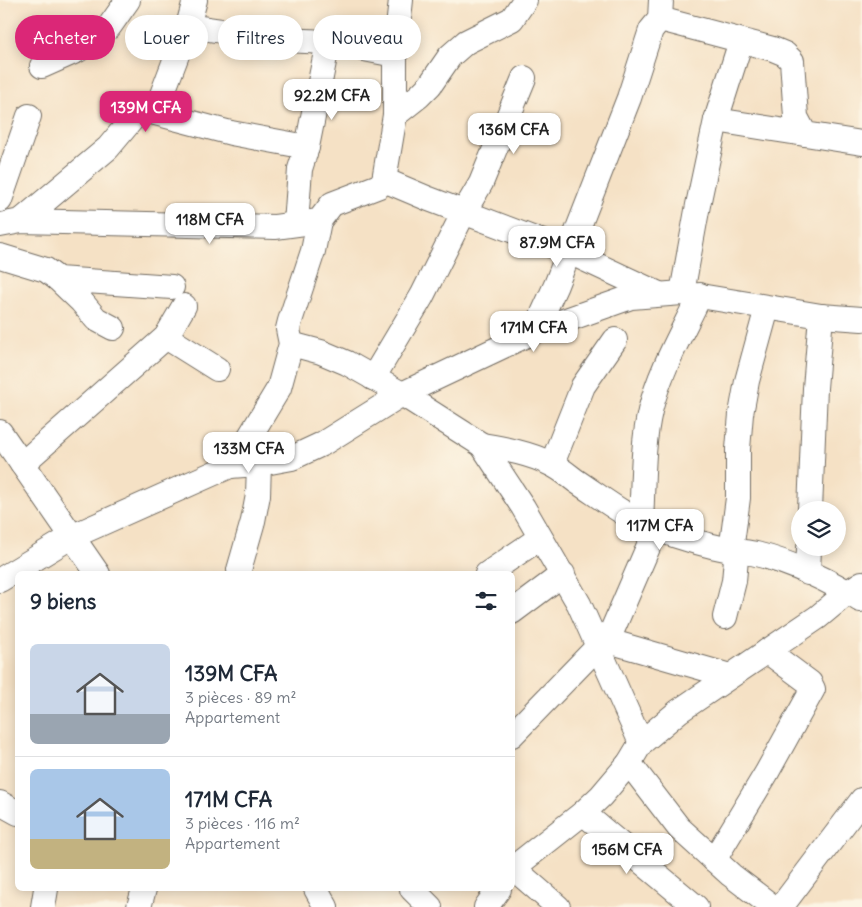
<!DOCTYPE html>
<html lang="fr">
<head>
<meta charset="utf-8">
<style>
  :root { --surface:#fff; --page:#f2f2f3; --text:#1f2937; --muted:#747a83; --line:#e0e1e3; --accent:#db2777 }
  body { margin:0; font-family:Delius,sans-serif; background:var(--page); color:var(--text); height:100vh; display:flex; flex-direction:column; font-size:19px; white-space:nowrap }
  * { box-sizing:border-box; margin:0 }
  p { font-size:16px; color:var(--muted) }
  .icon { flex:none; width:28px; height:28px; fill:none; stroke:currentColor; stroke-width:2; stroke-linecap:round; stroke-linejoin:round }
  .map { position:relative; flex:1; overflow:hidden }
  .side { position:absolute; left:15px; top:571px; width:500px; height:320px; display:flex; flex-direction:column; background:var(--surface); border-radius:8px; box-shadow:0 2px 12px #0003 }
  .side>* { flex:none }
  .banner { position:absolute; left:15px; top:15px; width:500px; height:45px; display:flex; gap:10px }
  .tools { position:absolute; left:791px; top:501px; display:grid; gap:10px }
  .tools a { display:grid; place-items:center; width:55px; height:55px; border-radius:50%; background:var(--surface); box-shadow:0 2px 12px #0003; font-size:25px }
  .price { position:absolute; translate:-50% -42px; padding:0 11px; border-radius:10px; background:#fff; color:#222; font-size:16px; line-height:32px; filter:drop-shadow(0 1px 2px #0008) }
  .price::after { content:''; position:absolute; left:50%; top:30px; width:15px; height:11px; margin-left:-8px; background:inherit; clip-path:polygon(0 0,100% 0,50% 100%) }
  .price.on { background:var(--accent); color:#fff }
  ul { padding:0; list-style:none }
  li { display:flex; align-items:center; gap:15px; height:125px; padding:0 15px }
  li+li { border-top:1px solid var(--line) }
  li span { display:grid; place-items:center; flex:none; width:140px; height:100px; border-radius:8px; color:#555 }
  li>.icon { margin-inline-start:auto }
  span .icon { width:60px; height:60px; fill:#fffc; stroke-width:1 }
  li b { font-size:21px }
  h2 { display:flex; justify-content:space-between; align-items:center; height:60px; padding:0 15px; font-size:21px }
  .tag { padding:0 18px; border-radius:22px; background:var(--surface); box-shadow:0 2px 12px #0003; font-size:18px; line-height:45px }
  .tag.on { background:var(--accent); color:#fff }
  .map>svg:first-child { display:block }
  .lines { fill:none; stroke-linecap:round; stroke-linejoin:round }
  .minor-casing { stroke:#726b61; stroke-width:26 }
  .minor { stroke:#fff; stroke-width:24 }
</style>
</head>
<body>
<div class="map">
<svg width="862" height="907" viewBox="0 0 862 907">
  <rect width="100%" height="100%" fill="#fcf5e5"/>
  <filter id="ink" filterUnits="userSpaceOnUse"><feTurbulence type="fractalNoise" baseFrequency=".02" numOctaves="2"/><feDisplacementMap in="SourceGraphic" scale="10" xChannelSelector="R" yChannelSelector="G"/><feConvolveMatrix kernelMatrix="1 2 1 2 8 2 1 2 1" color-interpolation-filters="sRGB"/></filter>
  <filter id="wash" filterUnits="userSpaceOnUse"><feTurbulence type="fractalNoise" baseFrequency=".0096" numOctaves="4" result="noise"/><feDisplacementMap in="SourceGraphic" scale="20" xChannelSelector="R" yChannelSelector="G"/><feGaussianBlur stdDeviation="1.12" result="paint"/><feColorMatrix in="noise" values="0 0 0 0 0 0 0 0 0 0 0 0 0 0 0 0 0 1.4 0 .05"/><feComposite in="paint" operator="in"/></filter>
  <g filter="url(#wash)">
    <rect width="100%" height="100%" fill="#f5e1c5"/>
  </g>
  <g filter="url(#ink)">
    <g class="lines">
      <defs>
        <g id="minor">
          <polyline points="660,19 773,49 785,54 792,61 796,117 805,134 862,143"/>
          <polyline points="188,26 283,40 328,42"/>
          <polyline points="42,66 78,50 109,27 128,0"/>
          <polyline points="151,112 231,133 307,147"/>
          <polyline points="395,115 419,96 430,85 450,56 466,42 512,19 525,0"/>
          <polyline points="716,120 805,134"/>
          <polyline points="384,180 429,199 569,252 659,294"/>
          <polyline points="0,200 29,116"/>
          <polyline points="21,221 108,148 139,111 151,112 158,105 188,26 195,0"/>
          <polyline points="296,224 300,169 307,147 328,42 395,55"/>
          <polyline points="0,225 21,221 275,227 319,221 332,204 379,186 384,180 395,115 395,55 401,0"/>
          <polyline points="0,256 46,270 58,279 172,287"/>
          <polyline points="58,279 81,301 96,319 113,328"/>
          <polyline points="682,293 698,205 716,120 741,41"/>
          <polyline points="535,331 556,285 629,98 651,30 660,19 661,0"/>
          <polyline points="166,337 217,369"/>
          <polyline points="291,344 321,352 347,363 402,394 482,445 523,507 579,604 641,743"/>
          <polyline points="373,378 422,296 464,212 481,183 524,78"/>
          <polyline points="0,432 98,574"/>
          <path d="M482,445C505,449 529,453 551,464C560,468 568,475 576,481C602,498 628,519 657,529C681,538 705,545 730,550C739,552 748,552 756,554C790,562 831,581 860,600"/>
          <polyline points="22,464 166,337 184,306"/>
          <polyline points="552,464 583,386 615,340"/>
          <polyline points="230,466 259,464 292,458 322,444 402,394 535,331 631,297 682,293 821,316 862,319"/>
          <polyline points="810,510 815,388 821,316"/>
          <path d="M641,523C643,488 642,445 650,411C660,370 682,333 700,295"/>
          <polyline points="239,570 253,521 258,495 259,464"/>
          <polyline points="808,573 809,548"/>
          <polyline points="487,574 540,538"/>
          <polyline points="0,580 71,537 230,466 241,451 279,388 291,344 288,329 290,321 313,251 319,221"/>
          <polyline points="512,612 563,574"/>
          <polyline points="725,617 734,581 736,559 731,551 738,498 738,449 741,414 747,381 767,308"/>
          <polyline points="605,640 730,676"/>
          <polyline points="512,735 611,633 656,529"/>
          <polyline points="629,763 679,828 731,875 773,907"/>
          <polyline points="0,803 18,813"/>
          <polyline points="583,813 696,907"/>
          <polyline points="714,860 766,774 813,689 810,683 767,651"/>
          <polyline points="512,867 558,907"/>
          <polyline points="512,869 583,813 601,796 629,763 641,743 679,711 818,617 848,592 862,583"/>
          <polyline points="316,889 326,907"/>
          <polyline points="412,889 430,907"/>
          <polyline points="43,907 46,889"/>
          <polyline points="139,907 144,889"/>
          <polyline points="486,907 499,889"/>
          <polyline points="781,907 862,800"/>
        </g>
      </defs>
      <use href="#minor" class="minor-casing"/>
      <use href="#minor" class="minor"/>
    </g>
  </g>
</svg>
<div class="tools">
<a><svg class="icon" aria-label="layers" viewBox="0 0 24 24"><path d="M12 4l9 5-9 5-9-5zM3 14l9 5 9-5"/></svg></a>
</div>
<b class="price" style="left:332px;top:121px">92.2M CFA</b>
<b class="price on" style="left:146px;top:133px">139M CFA</b>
<b class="price" style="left:514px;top:155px">136M CFA</b>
<b class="price" style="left:210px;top:245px">118M CFA</b>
<b class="price" style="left:557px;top:268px">87.9M CFA</b>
<b class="price" style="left:534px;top:353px">171M CFA</b>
<b class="price" style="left:249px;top:474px">133M CFA</b>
<b class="price" style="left:660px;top:551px">117M CFA</b>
<b class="price" style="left:627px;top:875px">156M CFA</b>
<div class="banner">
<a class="tag on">Acheter</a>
<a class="tag">Louer</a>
<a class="tag">Filtres</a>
<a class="tag">Nouveau</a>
</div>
<section class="side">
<h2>9 biens<svg class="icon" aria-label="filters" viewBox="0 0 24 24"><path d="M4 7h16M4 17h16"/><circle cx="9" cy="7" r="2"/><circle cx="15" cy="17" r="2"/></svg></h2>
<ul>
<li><span style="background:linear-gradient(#c9d6e8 70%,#9aa5b1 0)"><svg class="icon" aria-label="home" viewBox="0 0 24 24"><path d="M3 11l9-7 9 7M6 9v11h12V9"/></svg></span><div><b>139M CFA</b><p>3 pièces · 89 m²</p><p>Appartement</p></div></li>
<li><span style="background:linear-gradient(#a9c7e8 70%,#c2b280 0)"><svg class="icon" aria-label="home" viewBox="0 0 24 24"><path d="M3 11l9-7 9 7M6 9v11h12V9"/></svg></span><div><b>171M CFA</b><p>3 pièces · 116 m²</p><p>Appartement</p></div></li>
</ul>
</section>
</div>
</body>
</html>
